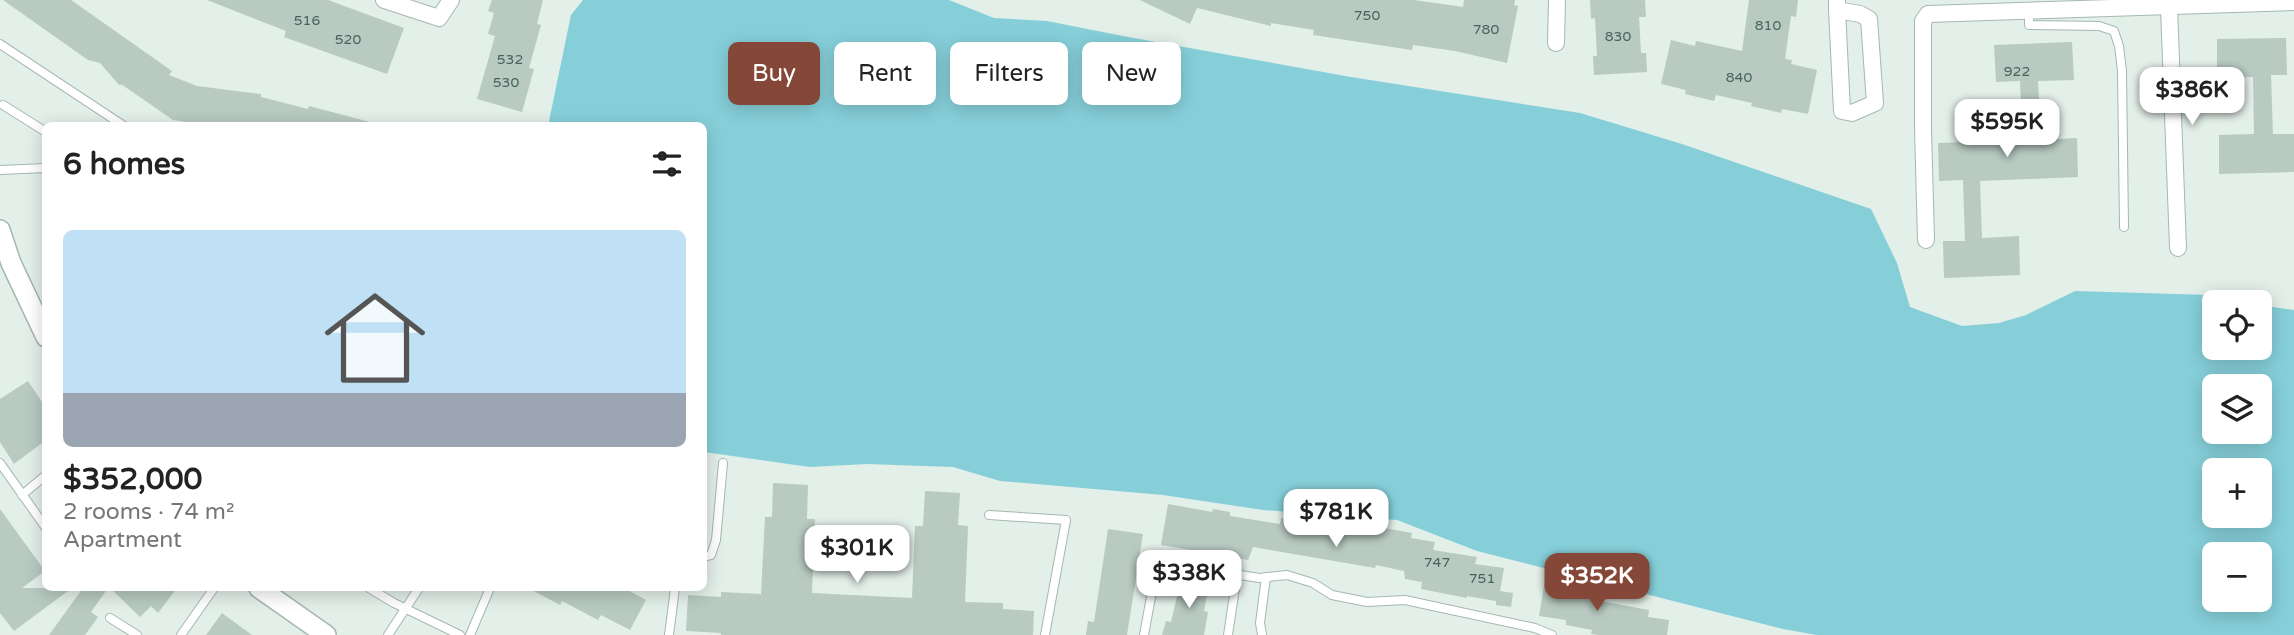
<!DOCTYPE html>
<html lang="en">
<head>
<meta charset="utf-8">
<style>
  :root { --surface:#fff; --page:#f6f6f6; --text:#222; --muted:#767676; --line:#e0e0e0; --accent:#854737 }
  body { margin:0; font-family:"Varela Round",sans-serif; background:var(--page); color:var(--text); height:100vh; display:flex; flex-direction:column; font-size:26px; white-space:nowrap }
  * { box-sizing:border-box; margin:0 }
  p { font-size:23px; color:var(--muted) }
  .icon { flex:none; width:38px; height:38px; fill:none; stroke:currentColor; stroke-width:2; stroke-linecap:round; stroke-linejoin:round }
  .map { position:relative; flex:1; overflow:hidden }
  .sheet { position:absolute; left:42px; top:122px; width:665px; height:469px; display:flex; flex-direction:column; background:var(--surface); border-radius:10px; box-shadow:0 4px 18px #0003 }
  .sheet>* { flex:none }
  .top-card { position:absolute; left:728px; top:42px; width:665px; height:63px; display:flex; gap:14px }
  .fabs { position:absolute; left:2202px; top:290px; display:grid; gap:14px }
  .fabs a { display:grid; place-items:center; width:70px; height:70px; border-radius:10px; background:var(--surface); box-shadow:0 4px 18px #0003; font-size:35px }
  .price { position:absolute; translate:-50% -60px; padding:0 16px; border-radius:14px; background:#fff; color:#222; font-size:23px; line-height:46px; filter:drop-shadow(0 2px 4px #0008) }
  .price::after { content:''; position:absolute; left:50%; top:42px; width:21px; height:16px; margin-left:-10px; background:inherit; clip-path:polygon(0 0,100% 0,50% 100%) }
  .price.on { background:var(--accent); color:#fff }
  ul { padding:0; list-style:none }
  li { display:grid; align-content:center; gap:14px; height:371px; padding:0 21px }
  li+li { border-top:2px solid var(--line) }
  li span { display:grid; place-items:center; height:217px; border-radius:10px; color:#555 }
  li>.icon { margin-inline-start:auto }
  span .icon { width:126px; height:126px; fill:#fffc; stroke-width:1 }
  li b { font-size:30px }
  h2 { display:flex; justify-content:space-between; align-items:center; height:84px; padding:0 21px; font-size:30px }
  .tag { padding:0 24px; border-radius:10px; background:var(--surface); box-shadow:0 4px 18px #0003; font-size:24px; line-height:63px }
  .tag.on { background:var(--accent); color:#fff }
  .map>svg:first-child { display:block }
  .water { fill:#86cfd9; fill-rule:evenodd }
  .building { fill:#b8cac2 }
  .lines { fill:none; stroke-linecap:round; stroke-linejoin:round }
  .service-casing { stroke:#a5b8b0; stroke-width:10 }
  .minor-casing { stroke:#a5b8b0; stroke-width:18 }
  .tertiary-casing { stroke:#a5b8b0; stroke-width:22 }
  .service { stroke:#fff; stroke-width:8 }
  .minor { stroke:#fff; stroke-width:16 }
  .tertiary { stroke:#fff; stroke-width:19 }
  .labels { text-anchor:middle; stroke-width:5; stroke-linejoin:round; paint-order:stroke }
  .number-label { font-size:14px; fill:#47645a }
</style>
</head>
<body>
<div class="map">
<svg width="2294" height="635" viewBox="0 0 2294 635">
  <rect width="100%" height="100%" fill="#e3efe9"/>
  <path class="water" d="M583,0H949L994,18L1047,21L1128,37L1351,77L1580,113L1682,144L1871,209L1897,263L1910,307L1962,326L1999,323L2026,315L2075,291L2210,295L2244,303H2214V348H2259V305L2294,310V635H1817L1783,629L1477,551L1397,520L1263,510L1163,495L1000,481L953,467L867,464L810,467L704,452V126H548L571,15ZM2214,387H2259V432H2214ZM2214,471H2259V516H2214ZM2214,555H2259V600H2214Z"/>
  <g class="building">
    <polygon points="3,0 71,0 172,71 169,75 197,86 261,94 261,97 308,109 309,106 370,122 369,126 210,126 173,120 121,84 120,86 100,63 88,60"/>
    <polygon points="207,0 328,0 404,28 387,74 284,37 286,31"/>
    <polygon points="492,0 543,0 537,24 541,25 529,68 534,69 522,112 477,99 495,36 488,34 494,13 488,11"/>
    <polygon points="1140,0 1414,0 1463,7 1464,0 1515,0 1514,5 1518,6 1507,63 1455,51 1413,45 1412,50 1313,35 1314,30 1271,23 1271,26 1197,8 1190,24"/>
    <polygon points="1590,0 1645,0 1646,17 1639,17 1641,53 1646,53 1647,72 1594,75 1593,56 1597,56 1595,18 1591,19"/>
    <polygon points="1749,0 1798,0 1796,17 1791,16 1785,59 1792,60 1791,64 1817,70 1808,114 1782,109 1781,113 1751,106 1752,103 1716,95 1714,101 1685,94 1686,90 1661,84 1671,40 1695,46 1696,41 1742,51"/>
    <polygon points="2286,38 2287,75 2271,75 2273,134 2294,134 2294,172 2219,174 2219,135 2254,134 2253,77 2217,78 2217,39"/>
    <polygon points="2072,42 2074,80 2038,81 2041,140 2077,138 2078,177 1980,181 1982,238 2019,236 2020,275 1944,278 1943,241 1965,241 1963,180 1939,181 1938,143 2023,140 2020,81 1996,82 1994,45"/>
    <polygon points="28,381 46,408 46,440 14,464 0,442 0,399"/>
    <polygon points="773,483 808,485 807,519 815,519 812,593 912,598 915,526 923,526 925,491 960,493 958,525 968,526 965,602 1003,603 1003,609 1034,611 1033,635 721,635 721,633 686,631 688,595 721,597 721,592 761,594 765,517 772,517"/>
    <polygon points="1168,504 1212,512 1213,509 1230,512 1230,516 1280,524 1281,518 1310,523 1311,518 1333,522 1334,519 1412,533 1411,538 1435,542 1433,550 1477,557 1475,564 1504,568 1500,591 1513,593 1511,607 1496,605 1496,601 1467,596 1467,598 1421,589 1422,582 1405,579 1404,571 1376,565 1375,568 1253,547 1248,560 1161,545"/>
    <polygon points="0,509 45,571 22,588 72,588 14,631 0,613"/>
    <polygon points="1108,529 1143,534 1127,635 1086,635 1088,621 1094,622"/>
    <polygon points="1181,579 1209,585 1204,611 1208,612 1204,635 1162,635 1166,621 1171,622"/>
    <polygon points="1545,580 1575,585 1575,589 1602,594 1600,601 1649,610 1648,617 1669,620 1667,635 1600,635 1591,634 1592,630 1566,625 1566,620 1539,616"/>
    <polygon points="83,588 108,588 91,612 98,617 85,635 49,635"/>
    <polygon points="110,588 177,588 158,613 151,606 140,617"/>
    <polygon points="528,588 624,588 646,600 630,630 601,615 598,620 562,601 560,605"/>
    <polygon points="222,613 252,635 206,635"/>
  </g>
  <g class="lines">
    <defs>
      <g id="service">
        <polyline points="2029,9 2029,25 2099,26 2114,31 2119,46 2122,71 2124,227"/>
        <polyline points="0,44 124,126"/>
        <polyline points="3,105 46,132"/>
        <polyline points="0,170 46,168"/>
        <polyline points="0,463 46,528"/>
        <polyline points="22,495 46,475"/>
        <polyline points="989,515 1066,520 1045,635"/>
        <polyline points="704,557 711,555 716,540 723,463"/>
        <polyline points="369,588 394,603 460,635"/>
        <polyline points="110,618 137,635"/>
        <polyline points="181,635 214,588"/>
        <polyline points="388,635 419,588"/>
        <polyline points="470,635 490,588"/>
        <polyline points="669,635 675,588"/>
        <polyline points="1144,635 1155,575 1171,564 1259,578 1287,575 1313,583 1332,595 1367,602 1405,600 1535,628 1552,635"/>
        <polyline points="1228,635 1237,575"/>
        <polyline points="1262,635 1260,623 1266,577"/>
      </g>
      <g id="minor">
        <polyline points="384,0 439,18 451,0"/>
        <polyline points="1837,0 1837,10 1842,111 1852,113 1875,103 1869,19 1860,14 1837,10"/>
        <polyline points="2169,7 2178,248"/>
        <polyline points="1556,43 1557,0"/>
        <polyline points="1926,240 1923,128 1923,21 1928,14 2294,2"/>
      </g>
      <g id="tertiary">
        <polyline points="0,230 11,263 46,337"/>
        <polyline points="259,588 326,635"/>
      </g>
    </defs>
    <use href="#service" class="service-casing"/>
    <use href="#minor" class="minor-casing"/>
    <use href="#tertiary" class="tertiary-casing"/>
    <use href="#service" class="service"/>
    <use href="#minor" class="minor"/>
    <use href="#tertiary" class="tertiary"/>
  </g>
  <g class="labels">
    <g class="number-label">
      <text x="1367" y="20">750</text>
      <text x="307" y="25">516</text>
      <text x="1768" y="30">810</text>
      <text x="1486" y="34">780</text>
      <text x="1618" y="41">830</text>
      <text x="348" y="44">520</text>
      <text x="510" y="64">532</text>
      <text x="2017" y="76">922</text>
      <text x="1739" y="82">840</text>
      <text x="506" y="87">530</text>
      <text x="1437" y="567">747</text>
      <text x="1482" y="583">751</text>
    </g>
  </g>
</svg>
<div class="fabs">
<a><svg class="icon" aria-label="locate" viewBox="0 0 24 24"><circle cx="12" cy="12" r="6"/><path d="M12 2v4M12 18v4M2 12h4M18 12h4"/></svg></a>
<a><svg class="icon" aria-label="layers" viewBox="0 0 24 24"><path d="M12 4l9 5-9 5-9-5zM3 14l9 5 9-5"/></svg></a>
<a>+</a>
<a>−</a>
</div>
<b class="price" style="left:2192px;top:127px">$386K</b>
<b class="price" style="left:2007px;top:159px">$595K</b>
<b class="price" style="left:1336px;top:549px">$781K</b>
<b class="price" style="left:857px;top:585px">$301K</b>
<b class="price" style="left:1189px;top:610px">$338K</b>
<b class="price on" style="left:1597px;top:613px">$352K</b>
<div class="top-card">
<a class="tag on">Buy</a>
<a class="tag">Rent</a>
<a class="tag">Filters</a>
<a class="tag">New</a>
</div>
<section class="sheet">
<h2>6 homes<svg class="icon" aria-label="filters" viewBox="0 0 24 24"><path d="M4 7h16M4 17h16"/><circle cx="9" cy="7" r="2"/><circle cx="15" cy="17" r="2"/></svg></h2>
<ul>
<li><span style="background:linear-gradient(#bfe0f5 75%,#9aa5b1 0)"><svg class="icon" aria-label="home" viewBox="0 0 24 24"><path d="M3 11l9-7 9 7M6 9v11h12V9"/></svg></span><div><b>$352,000</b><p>2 rooms · 74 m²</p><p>Apartment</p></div></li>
</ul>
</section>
</div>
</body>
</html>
